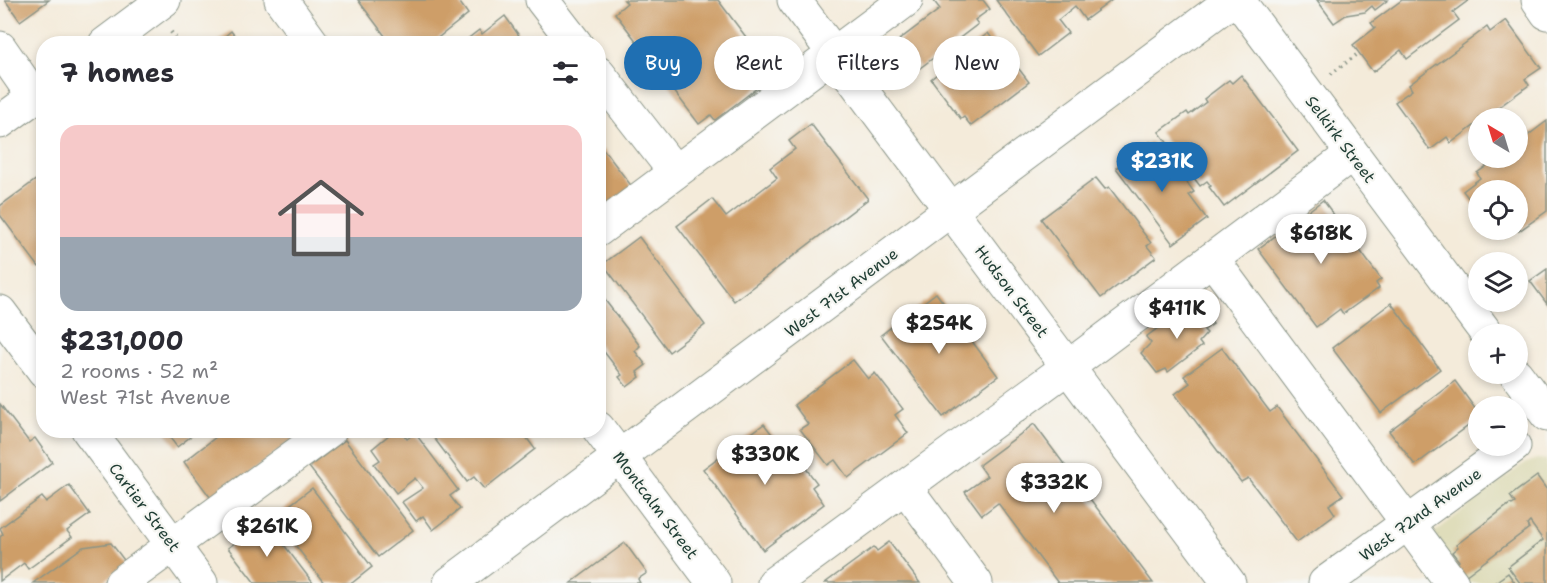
<!DOCTYPE html>
<html lang="en">
<head>
<meta charset="utf-8">
<style>
  :root { --surface:#fff; --page:#f2f2f3; --text:#2b2b33; --muted:#7c7c81; --accent:#1f6fb2 }
  body { margin:0; font-family:"Shantell Sans",sans-serif; background:var(--page); color:var(--text); height:100vh; display:flex; flex-direction:column; font-size:22px; white-space:nowrap }
  * { box-sizing:border-box; margin:0 }
  p { font-size:20px; color:var(--muted) }
  .icon { flex:none; width:33px; height:33px; fill:none; stroke:currentColor; stroke-width:2; stroke-linecap:round; stroke-linejoin:round }
  .map { position:relative; flex:1; overflow:hidden }
  .side { position:absolute; left:36px; top:36px; width:570px; height:402px; display:flex; flex-direction:column; background:var(--surface); border-radius:24px; box-shadow:0 3px 9px #0003 }
  .side>* { flex:none }
  .hud { position:absolute; left:624px; top:36px; width:570px; height:54px; display:flex; gap:12px }
  .needle { width:39px; rotate:322deg }
  .fabs { position:absolute; left:1468px; top:108px; display:grid; gap:12px }
  .fabs a { display:grid; place-items:center; width:60px; height:60px; border-radius:50%; background:var(--surface); box-shadow:0 3px 9px #0003; font-size:30px }
  .price { position:absolute; translate:-50% -51px; padding:0 14px; border-radius:21px; background:#fff; color:#222; font-size:20px; line-height:39px; filter:drop-shadow(0 2px 3px #0008) }
  .price::after { content:''; position:absolute; left:50%; top:36px; width:18px; height:14px; margin-left:-9px; background:inherit; clip-path:polygon(0 0,100% 0,50% 100%) }
  .price.active { background:var(--accent); color:#fff }
  ul { padding:0; list-style:none }
  li { display:grid; align-content:center; gap:12px; height:318px; padding:0 24px }
  li span { display:grid; place-items:center; height:186px; border-radius:18px; color:#555 }
  li>.icon { margin-inline-start:auto }
  span .icon { width:108px; height:108px; fill:#fffc; stroke-width:1 }
  li b { font-size:26px }
  h2 { display:flex; justify-content:space-between; align-items:center; height:72px; padding:0 24px; font-size:26px }
  .pill { padding:0 21px; border-radius:27px; background:var(--surface); box-shadow:0 3px 9px #0003; font-size:21px; line-height:54px }
  .pill.active { background:var(--accent); color:#fff }
  .map>svg:first-child { display:block }
  .built { fill:#dfddbb }
  .building { fill:#ce9e68 }
  .lines { fill:none; stroke-linecap:round; stroke-linejoin:round }
  .minor-casing { stroke:#8a9487; stroke-width:35 }
  .highway-casing { stroke:#8a9487; stroke-width:35 }
  .path { stroke:#8a9487; stroke-width:4; stroke-dasharray:1.5 4.5; stroke-linecap:butt }
  .minor { stroke:#fff; stroke-width:33 }
  .highway { stroke:#fff; stroke-width:33 }
  .labels { text-anchor:middle; stroke-width:4.5; stroke-linejoin:round; paint-order:stroke }
  .street-label { font-size:16px; fill:#1f3d34; stroke:#f6f6f2 }
</style>
</head>
<body>
<div class="map">
<svg width="1547" height="583" viewBox="0 0 1547 583">
  <rect width="100%" height="100%" fill="#f6f6f2"/>
  <filter id="ink" filterUnits="userSpaceOnUse"><feTurbulence type="fractalNoise" baseFrequency=".0167" numOctaves="2"/><feDisplacementMap in="SourceGraphic" scale="12" xChannelSelector="R" yChannelSelector="G"/><feConvolveMatrix kernelMatrix="1 2 1 2 8 2 1 2 1" color-interpolation-filters="sRGB"/></filter>
  <filter id="wash" filterUnits="userSpaceOnUse"><feTurbulence type="fractalNoise" baseFrequency=".008" numOctaves="4" result="noise"/><feDisplacementMap in="SourceGraphic" scale="24" xChannelSelector="R" yChannelSelector="G"/><feGaussianBlur stdDeviation="1.35" result="paint"/><feColorMatrix in="noise" values="0 0 0 0 0 0 0 0 0 0 0 0 0 0 0 0 0 1.4 0 .05"/><feComposite in="paint" operator="in"/></filter>
  <g filter="url(#wash)">
    <rect width="100%" height="100%" fill="#f4ebda"/>
    <polygon class="built" points="1537,459 1547,460 1547,583 1452,583 1434,535 1435,532 1522,465"/>
    <g id="blocks">
      <g class="building">
        <polygon points="5,0 49,0 20,21"/>
        <polygon points="358,0 458,0 468,14 430,44 391,44"/>
        <polygon points="624,0 718,0 771,70 758,79 762,84 715,120 711,115 699,124 615,13 627,3"/>
        <polygon points="933,0 983,0 990,9 975,20 978,24 920,68 899,40 940,9"/>
        <polygon points="996,0 1112,0 1085,20 1075,6 1058,20 1068,33 1038,56"/>
        <polygon points="1317,0 1388,0 1375,10 1372,6 1365,12 1346,15 1334,23"/>
        <polygon points="1402,0 1469,0 1453,12 1459,20 1407,59 1401,50 1373,72 1353,45 1375,28 1371,23"/>
        <polygon points="505,16 525,44 461,44 479,30 482,34"/>
        <polygon points="1506,20 1541,68 1525,79 1529,85 1484,118 1479,118 1479,122 1451,143 1447,137 1430,150 1395,102 1412,90 1409,85 1487,27 1490,32"/>
        <polygon points="231,31 241,44 216,44"/>
        <polygon points="988,33 1003,54 1006,52 1029,82 971,126 964,117 961,119 931,79"/>
        <polygon points="1241,75 1298,151 1224,207 1209,187 1211,186 1207,181 1200,186 1159,132 1187,112 1189,115 1206,102 1204,99 1229,80 1232,83"/>
        <polygon points="1547,121 1547,211 1519,231 1518,190 1479,190 1479,212 1463,191 1480,178 1477,173 1498,158 1518,158 1518,143"/>
        <polygon points="811,124 868,199 734,301 677,226 712,199 726,217 777,178 770,168 795,149 789,141"/>
        <polygon points="1150,142 1168,167 1173,163 1194,192 1189,195 1207,219 1173,244 1116,168"/>
        <polygon points="604,150 633,188 598,214 598,155"/>
        <polygon points="44,174 44,263 39,267 0,215 0,206"/>
        <polygon points="1096,178 1105,189 1109,187 1151,243 1147,246 1156,257 1101,298 1041,219"/>
        <polygon points="1323,200 1381,279 1376,283 1379,288 1343,314 1340,309 1316,327 1258,249"/>
        <polygon points="1492,230 1510,230 1499,238"/>
        <polygon points="639,237 705,325 669,352 603,264"/>
        <polygon points="1547,269 1547,304 1530,281"/>
        <polygon points="598,291 640,346 635,351 646,365 637,372 640,377 627,387 619,377 622,375 598,344"/>
        <polygon points="936,293 998,376 943,417 881,335"/>
        <polygon points="1391,303 1440,369 1381,413 1332,348"/>
        <polygon points="1204,304 1212,314 1208,318 1213,324 1204,330 1207,333 1199,342 1202,346 1168,372 1166,369 1157,373 1141,353 1151,343 1146,337 1174,316 1178,321"/>
        <polygon points="1222,348 1270,412 1277,407 1343,495 1329,505 1335,514 1297,542 1248,478 1241,482 1175,394 1190,383 1184,376"/>
        <polygon points="853,360 868,379 875,373 903,409 895,415 908,433 848,478 835,460 828,465 800,429 808,424 794,405"/>
        <polygon points="1455,381 1479,414 1479,418 1415,465 1389,431"/>
        <polygon points="0,404 29,442 35,438 52,462 0,501"/>
        <polygon points="764,424 778,442 783,438 817,483 812,487 824,504 763,550 703,469"/>
        <polygon points="1034,424 1153,583 1058,583 998,503 982,515 965,492 987,476 979,465"/>
        <polygon points="164,430 199,430 177,447"/>
        <polygon points="225,430 300,430 302,433 213,501 184,462"/>
        <polygon points="395,430 400,430 407,439 415,433 458,490 450,496 460,509 433,530 423,516 416,521 402,502 423,488 415,478 396,493 374,464 380,460 372,449"/>
        <polygon points="428,430 531,430 532,432 526,437 535,449 484,489 474,477 467,482"/>
        <polygon points="345,440 413,530 378,557 309,467"/>
        <polygon points="1537,476 1547,490 1547,583 1520,583 1508,567 1543,540 1530,522 1527,525 1529,528 1461,579 1452,566 1459,561 1452,552 1458,547 1456,545 1510,504 1512,505 1515,503 1510,496"/>
        <polygon points="69,485 90,514 67,531 72,537 28,569 24,563 0,581 0,537 3,534 0,528 42,497 46,502"/>
        <polygon points="312,488 372,567 352,583 324,583 274,517"/>
        <polygon points="265,520 313,583 255,583 228,548"/>
        <polygon points="889,542 920,583 825,583 874,547 877,551"/>
        <polygon points="111,543 127,564 102,583 33,583 83,547"/>
        <polygon points="625,543 647,573 638,579 640,583 571,583"/>
        <polygon points="1508,573 1515,583 1494,583"/>
      </g>
    </g>
  </g>
  <g filter="url(#ink)">
    <use href="#blocks" fill-opacity="0" stroke="#8a9487" stroke-width="1.5"/>
    <g class="lines">
      <defs>
        <g id="minor">
          <polyline points="281,0 313,44"/>
          <polyline points="542,0 576,44"/>
          <polyline points="794,0 1229,583"/>
          <polyline points="1238,0 1487,334"/>
          <polyline points="1538,0 1547,13"/>
          <polyline points="0,48 34,97"/>
          <polyline points="598,73 675,172"/>
          <polyline points="598,230 906,0"/>
          <polyline points="1212,259 1452,583"/>
          <polyline points="0,312 44,371"/>
          <polyline points="1516,374 1547,415"/>
          <polyline points="598,428 714,583"/>
          <polyline points="88,430 201,583"/>
          <polyline points="905,487 976,583"/>
          <polyline points="121,583 330,430"/>
          <polyline points="450,583 1232,0"/>
          <polyline points="774,583 1068,367 1352,154"/>
          <polyline points="1325,583 1514,446"/>
        </g>
        <g id="highway">
          <polyline points="105,44 164,0"/>
          <polyline points="0,122 44,90"/>
        </g>
      </defs>
      <use href="#minor" class="minor-casing"/>
      <use href="#highway" class="highway-casing"/>
      <g class="path">
        <polyline points="171,32 180,44"/>
        <polyline points="1331,74 1359,53"/>
      </g>
      <use href="#minor" class="minor"/>
      <use href="#highway" class="highway"/>
    </g>
  </g>
  <g class="labels">
    <g class="street-label">
      <text transform="translate(1341 139) rotate(53)" y="6">Selkirk Street</text>
      <text transform="translate(1012 291) rotate(53)" y="6">Hudson Street</text>
      <text transform="translate(841 292) rotate(-37)" y="6">West 71st Avenue</text>
      <text transform="translate(656 505) rotate(53)" y="6">Montcalm Street</text>
      <text transform="translate(145 507) rotate(53)" y="6">Cartier Street</text>
      <text transform="translate(1420 514) rotate(-36)" y="6">West 72nd Avenue</text>
    </g>
  </g>
</svg>
<div class="fabs">
<a><svg class="needle" viewBox="-14 -14 28 28"><path d="M0-13l5 13h-10z" fill="#e53935"/><path d="M0 13l5-13h-10z" fill="#7c7c81"/></svg></a>
<a><svg class="icon" aria-label="locate" viewBox="0 0 24 24"><circle cx="12" cy="12" r="6"/><path d="M12 2v4M12 18v4M2 12h4M18 12h4"/></svg></a>
<a><svg class="icon" aria-label="layers" viewBox="0 0 24 24"><path d="M12 4l9 5-9 5-9-5zM3 14l9 5 9-5"/></svg></a>
<a>+</a>
<a>−</a>
</div>
<b class="price active" style="left:1162px;top:193px">$231K</b>
<b class="price" style="left:1321px;top:265px">$618K</b>
<b class="price" style="left:1177px;top:340px">$411K</b>
<b class="price" style="left:939px;top:355px">$254K</b>
<b class="price" style="left:765px;top:486px">$330K</b>
<b class="price" style="left:1054px;top:514px">$332K</b>
<b class="price" style="left:267px;top:558px">$261K</b>
<div class="hud">
<a class="pill active">Buy</a>
<a class="pill">Rent</a>
<a class="pill">Filters</a>
<a class="pill">New</a>
</div>
<section class="side">
<h2>7 homes<svg class="icon" aria-label="filters" viewBox="0 0 24 24"><path d="M4 7h16M4 17h16"/><circle cx="9" cy="7" r="2"/><circle cx="15" cy="17" r="2"/></svg></h2>
<ul>
<li><span style="background:linear-gradient(#f6c9c9 60%,#9aa5b1 0)"><svg class="icon" aria-label="home" viewBox="0 0 24 24"><path d="M3 11l9-7 9 7M6 9v11h12V9"/></svg></span><div><b>$231,000</b><p>2 rooms · 52 m²</p><p>West 71st Avenue</p></div></li>
</ul>
</section>
</div>
</body>
</html>
